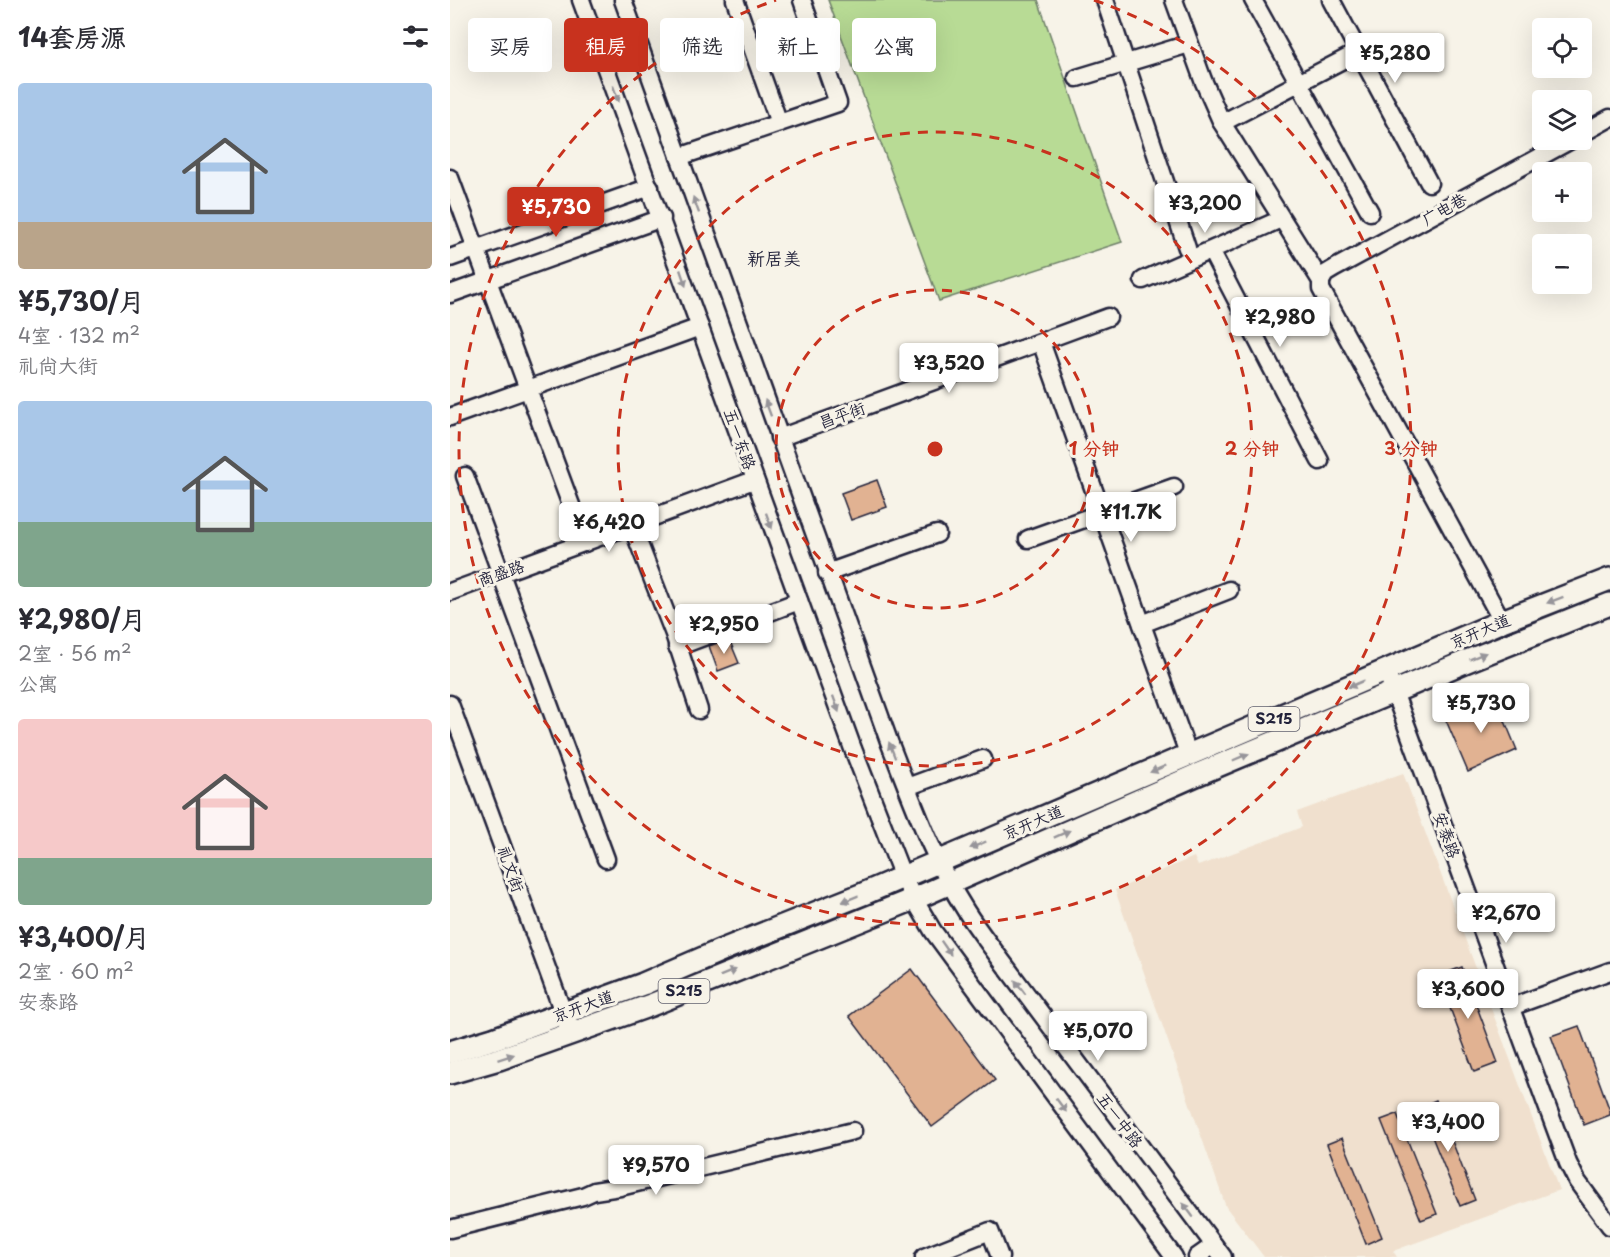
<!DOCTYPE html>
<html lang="zh">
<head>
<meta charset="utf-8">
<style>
  :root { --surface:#fff; --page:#f2f2f3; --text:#2b2b33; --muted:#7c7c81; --accent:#c8321e }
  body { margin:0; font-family:"Playpen Sans","LXGW WenKai TC",sans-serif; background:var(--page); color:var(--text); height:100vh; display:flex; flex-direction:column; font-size:22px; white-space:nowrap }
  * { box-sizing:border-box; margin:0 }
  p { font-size:20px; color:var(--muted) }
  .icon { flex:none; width:33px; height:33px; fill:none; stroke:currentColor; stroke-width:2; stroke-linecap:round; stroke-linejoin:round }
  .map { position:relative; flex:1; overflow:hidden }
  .drawer { display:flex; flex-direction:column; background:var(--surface); width:450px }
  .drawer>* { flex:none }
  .banner { position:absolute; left:18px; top:18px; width:570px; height:54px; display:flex; gap:12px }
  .controls { position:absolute; left:1082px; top:18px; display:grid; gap:12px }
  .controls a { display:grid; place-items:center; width:60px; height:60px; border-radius:6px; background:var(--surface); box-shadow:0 6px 24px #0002; font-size:30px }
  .price { position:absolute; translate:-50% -51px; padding:0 14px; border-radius:6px; background:#fff; color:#222; font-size:20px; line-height:39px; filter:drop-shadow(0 2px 3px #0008) }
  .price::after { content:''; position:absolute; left:50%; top:36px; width:18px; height:14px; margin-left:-9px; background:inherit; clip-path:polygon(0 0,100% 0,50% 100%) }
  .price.on { background:var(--accent); color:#fff }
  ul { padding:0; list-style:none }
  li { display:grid; align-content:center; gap:12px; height:318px; padding:0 18px }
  li span { display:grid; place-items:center; height:186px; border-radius:6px; color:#555 }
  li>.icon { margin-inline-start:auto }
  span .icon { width:108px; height:108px; fill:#fffc; stroke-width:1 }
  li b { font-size:26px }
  h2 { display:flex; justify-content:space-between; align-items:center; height:72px; padding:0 18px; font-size:26px }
  .pill { padding:0 21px; border-radius:6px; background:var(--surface); box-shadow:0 6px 24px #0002; font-size:21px; line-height:54px }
  .pill.on { background:var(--accent); color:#fff }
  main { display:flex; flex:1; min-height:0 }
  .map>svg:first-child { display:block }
  .built { fill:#f0e0ce }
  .green { fill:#b8db95; stroke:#6d7e68; stroke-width:1.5 }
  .building { fill:#e1b292; stroke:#22223b; stroke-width:1.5 }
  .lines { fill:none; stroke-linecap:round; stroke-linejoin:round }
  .minor-casing { stroke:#22223b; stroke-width:21 }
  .major-casing { stroke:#22223b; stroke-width:26 }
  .minor { stroke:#f7f3e8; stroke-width:16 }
  .major { stroke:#f7f3e8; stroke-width:21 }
  .oneway { fill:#97959a }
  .ring { fill:none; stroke:#c8321e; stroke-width:3; stroke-dasharray:10 8 }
  .labels { text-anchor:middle; stroke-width:6; stroke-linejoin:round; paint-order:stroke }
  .shield { fill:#f7f3e8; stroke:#62616f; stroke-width:1.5 }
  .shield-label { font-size:15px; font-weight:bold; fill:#22223b }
  .street-label { font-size:16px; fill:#22223b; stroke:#f7f3e8 }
  .neighbourhood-label { font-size:18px; fill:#22223b; stroke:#f7f3e8 }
  .centre { fill:#c8321e; stroke:#f7f3e8; stroke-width:3 }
  .ring-label { font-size:18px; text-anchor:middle; font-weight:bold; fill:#c8321e; stroke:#f7f3e8; stroke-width:6; stroke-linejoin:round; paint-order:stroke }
</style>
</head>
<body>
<main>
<section class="drawer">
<h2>14套房源<svg class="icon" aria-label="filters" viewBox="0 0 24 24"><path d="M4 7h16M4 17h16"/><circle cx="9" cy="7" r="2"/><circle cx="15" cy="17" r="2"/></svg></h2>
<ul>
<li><span style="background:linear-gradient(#a9c7e8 75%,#b9a48a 0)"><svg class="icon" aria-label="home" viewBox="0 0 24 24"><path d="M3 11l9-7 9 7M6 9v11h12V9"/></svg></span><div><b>¥5,730/月</b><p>4室 · 132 m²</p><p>礼尚大街</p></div></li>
<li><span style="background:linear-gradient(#a9c7e8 65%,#7fa58c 0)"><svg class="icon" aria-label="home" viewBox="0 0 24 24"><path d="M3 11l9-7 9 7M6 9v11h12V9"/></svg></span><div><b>¥2,980/月</b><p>2室 · 56 m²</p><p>公寓</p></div></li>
<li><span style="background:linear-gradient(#f6c9c9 75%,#7fa58c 0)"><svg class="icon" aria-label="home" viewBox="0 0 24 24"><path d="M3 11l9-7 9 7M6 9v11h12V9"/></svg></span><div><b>¥3,400/月</b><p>2室 · 60 m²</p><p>安泰路</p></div></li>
</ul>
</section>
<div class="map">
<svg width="1160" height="1257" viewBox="0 0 1160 1257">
  <rect width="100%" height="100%" fill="#f7f3e8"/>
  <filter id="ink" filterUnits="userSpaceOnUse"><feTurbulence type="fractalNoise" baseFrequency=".0167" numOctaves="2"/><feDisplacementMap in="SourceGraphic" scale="12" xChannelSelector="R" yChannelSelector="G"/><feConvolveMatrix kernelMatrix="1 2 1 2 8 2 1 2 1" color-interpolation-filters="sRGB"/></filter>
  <g filter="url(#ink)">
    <polygon class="built" points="953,773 1109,1190 943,1251 947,1257 814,1257 776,1207 665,890 744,857 748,866 852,827 847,812"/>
    <polygon class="green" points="378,0 588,0 672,242 489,301"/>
    <g class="building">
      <polygon points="427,480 437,507 401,520 391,493"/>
      <polygon points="279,639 289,663 268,671 259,646"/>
      <polygon points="1045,697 1067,750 1018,772 995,718"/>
      <polygon points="1012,967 1048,1063 1024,1072 988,976"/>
      <polygon points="462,969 545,1080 482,1127 399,1016"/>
      <polygon points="1129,1026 1160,1111 1160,1115 1134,1125 1101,1036"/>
      <polygon points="986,1100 1025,1200 1010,1206 970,1107"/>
      <polygon points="947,1114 987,1214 971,1220 931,1120"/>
      <polygon points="892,1138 932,1237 916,1244 877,1144"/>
    </g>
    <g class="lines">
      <defs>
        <g id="minor">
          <polyline points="131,0 403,749 453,877 464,899 483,931 724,1257"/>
          <path d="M173,0L440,744C462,800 483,860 516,911C526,927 537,941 548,956L773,1257"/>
          <polyline points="285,0 329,123"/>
          <polyline points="655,0 737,248"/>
          <polyline points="724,0 753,80 772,123 871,281 871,289 1052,621"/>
          <polyline points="803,0 920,212"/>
          <polyline points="881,0 979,183"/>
          <polyline points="627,78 739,44"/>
          <polyline points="772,123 908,52"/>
          <polyline points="1131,134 1160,118"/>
          <polyline points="229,157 388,103 352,0"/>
          <polyline points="0,178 135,543"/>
          <polyline points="761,251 870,461"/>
          <polyline points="0,258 200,187"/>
          <polyline points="693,280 831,219"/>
          <polyline points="871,281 875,274 885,268 1121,140"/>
          <polyline points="0,294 212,218"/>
          <polyline points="591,342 739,756"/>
          <polyline points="0,417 250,327"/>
          <polyline points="329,438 658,317"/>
          <polyline points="15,476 156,859"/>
          <polyline points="182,526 224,634 249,710"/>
          <polyline points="578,539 724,487"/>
          <polyline points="377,573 487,534"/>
          <polyline points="0,592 304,480"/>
          <polyline points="692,624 779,590"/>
          <polyline points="227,647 349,601"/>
          <polyline points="940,681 1118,1163 1127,1181 1160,1226"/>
          <polyline points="0,704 121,1034"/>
          <polyline points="457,787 533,759"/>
          <polyline points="1061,1007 1160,971"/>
          <polyline points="0,1229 133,1196 144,1191 170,1187 403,1131"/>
          <polyline points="474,1257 540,1231 550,1257"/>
          <polyline points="747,1257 764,1245"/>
        </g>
        <g id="major">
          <polyline points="0,1052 43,1039 193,984 272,950 413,894 1052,621 1160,579"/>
          <polyline points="0,1073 49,1059 201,1005 464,899 746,775 1017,661 1160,604"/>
        </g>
      </defs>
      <use href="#minor" class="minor-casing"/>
      <use href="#major" class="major-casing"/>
      <use href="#minor" class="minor"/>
      <use href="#major" class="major"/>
    </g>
    <defs><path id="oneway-solid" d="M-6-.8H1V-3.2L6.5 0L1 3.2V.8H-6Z" transform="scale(1.5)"/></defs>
    <g class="oneway">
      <use href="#oneway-solid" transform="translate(166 94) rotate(70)"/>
      <use href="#oneway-solid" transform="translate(246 205) rotate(-110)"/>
      <use href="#oneway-solid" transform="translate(233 278) rotate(71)"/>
      <use href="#oneway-solid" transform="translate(318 408) rotate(-110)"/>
      <use href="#oneway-solid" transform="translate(319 521) rotate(70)"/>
      <use href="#oneway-solid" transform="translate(1105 600) rotate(159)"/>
      <use href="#oneway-solid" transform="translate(1028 656) rotate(-22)"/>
      <use href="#oneway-solid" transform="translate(906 684) rotate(157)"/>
      <use href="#oneway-solid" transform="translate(386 704) rotate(70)"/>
      <use href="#oneway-solid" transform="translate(442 750) rotate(-111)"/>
      <use href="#oneway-solid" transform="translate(791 757) rotate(-23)"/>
      <use href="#oneway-solid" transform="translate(708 769) rotate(157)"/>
      <use href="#oneway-solid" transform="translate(612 834) rotate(-24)"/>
      <use href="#oneway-solid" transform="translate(528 845) rotate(157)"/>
      <use href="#oneway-solid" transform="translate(400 899) rotate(158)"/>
      <use href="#oneway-solid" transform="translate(496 948) rotate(55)"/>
      <use href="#oneway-solid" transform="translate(278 973) rotate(-22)"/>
      <use href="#oneway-solid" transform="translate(570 987) rotate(-127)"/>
      <use href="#oneway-solid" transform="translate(56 1057) rotate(-18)"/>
      <use href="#oneway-solid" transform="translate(611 1105) rotate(53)"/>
      <use href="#oneway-solid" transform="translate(738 1210) rotate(-127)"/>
    </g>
  </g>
  <g class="ring">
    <circle cx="485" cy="449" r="159"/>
    <circle cx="485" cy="449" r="317"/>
    <path d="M644 0A476 476 0 1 1 326 0"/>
  </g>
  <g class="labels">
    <g class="shield">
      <rect x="798.5" y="707" width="51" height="24" rx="4.5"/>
      <rect x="208.5" y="979" width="51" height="24" rx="4.5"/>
    </g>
    <g class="shield-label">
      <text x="824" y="724">S215</text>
      <text x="234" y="996">S215</text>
    </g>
    <g class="street-label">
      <text transform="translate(994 209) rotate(-29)" y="6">广电巷</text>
      <text transform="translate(392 415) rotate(-20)" y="6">昌平街</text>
      <text transform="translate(290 439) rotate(70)" y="6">五一东路</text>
      <text transform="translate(51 573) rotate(-20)" y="6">商盛路</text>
      <text transform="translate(1030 631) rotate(-23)" y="6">京开大道</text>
      <text transform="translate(583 822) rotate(-23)" y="6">京开大道</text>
      <text transform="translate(997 835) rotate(70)" y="6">安泰路</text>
      <text transform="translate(61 869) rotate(70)" y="6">礼文街</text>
      <text transform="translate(133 1006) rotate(-20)" y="6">京开大道</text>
      <text transform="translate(670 1120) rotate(53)" y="6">五一中路</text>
    </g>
    <g class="neighbourhood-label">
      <text x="324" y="265">新居美</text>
    </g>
  </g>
  <circle cx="485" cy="449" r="9" class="centre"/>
  <g class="ring-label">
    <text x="644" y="455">1 分钟</text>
    <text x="802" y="455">2 分钟</text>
    <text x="961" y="455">3 分钟</text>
  </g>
</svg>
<div class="controls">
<a><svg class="icon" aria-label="locate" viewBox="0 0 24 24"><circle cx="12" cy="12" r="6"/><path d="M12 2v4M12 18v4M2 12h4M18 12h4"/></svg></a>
<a><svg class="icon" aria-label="layers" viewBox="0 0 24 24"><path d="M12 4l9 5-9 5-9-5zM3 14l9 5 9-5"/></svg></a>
<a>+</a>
<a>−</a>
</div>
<b class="price" style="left:945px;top:84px">¥5,280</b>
<b class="price" style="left:755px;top:234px">¥3,200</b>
<b class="price on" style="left:106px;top:238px">¥5,730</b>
<b class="price" style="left:830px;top:348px">¥2,980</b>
<b class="price" style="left:499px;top:394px">¥3,520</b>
<b class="price" style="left:681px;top:543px">¥11.7K</b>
<b class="price" style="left:159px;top:553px">¥6,420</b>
<b class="price" style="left:274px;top:655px">¥2,950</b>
<b class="price" style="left:1031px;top:734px">¥5,730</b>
<b class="price" style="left:1056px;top:944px">¥2,670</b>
<b class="price" style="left:1018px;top:1020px">¥3,600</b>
<b class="price" style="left:648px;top:1062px">¥5,070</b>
<b class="price" style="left:998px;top:1153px">¥3,400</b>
<b class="price" style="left:206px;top:1196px">¥9,570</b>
<div class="banner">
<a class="pill">买房</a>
<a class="pill on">租房</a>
<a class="pill">筛选</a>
<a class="pill">新上</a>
<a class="pill">公寓</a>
</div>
</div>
</main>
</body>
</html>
